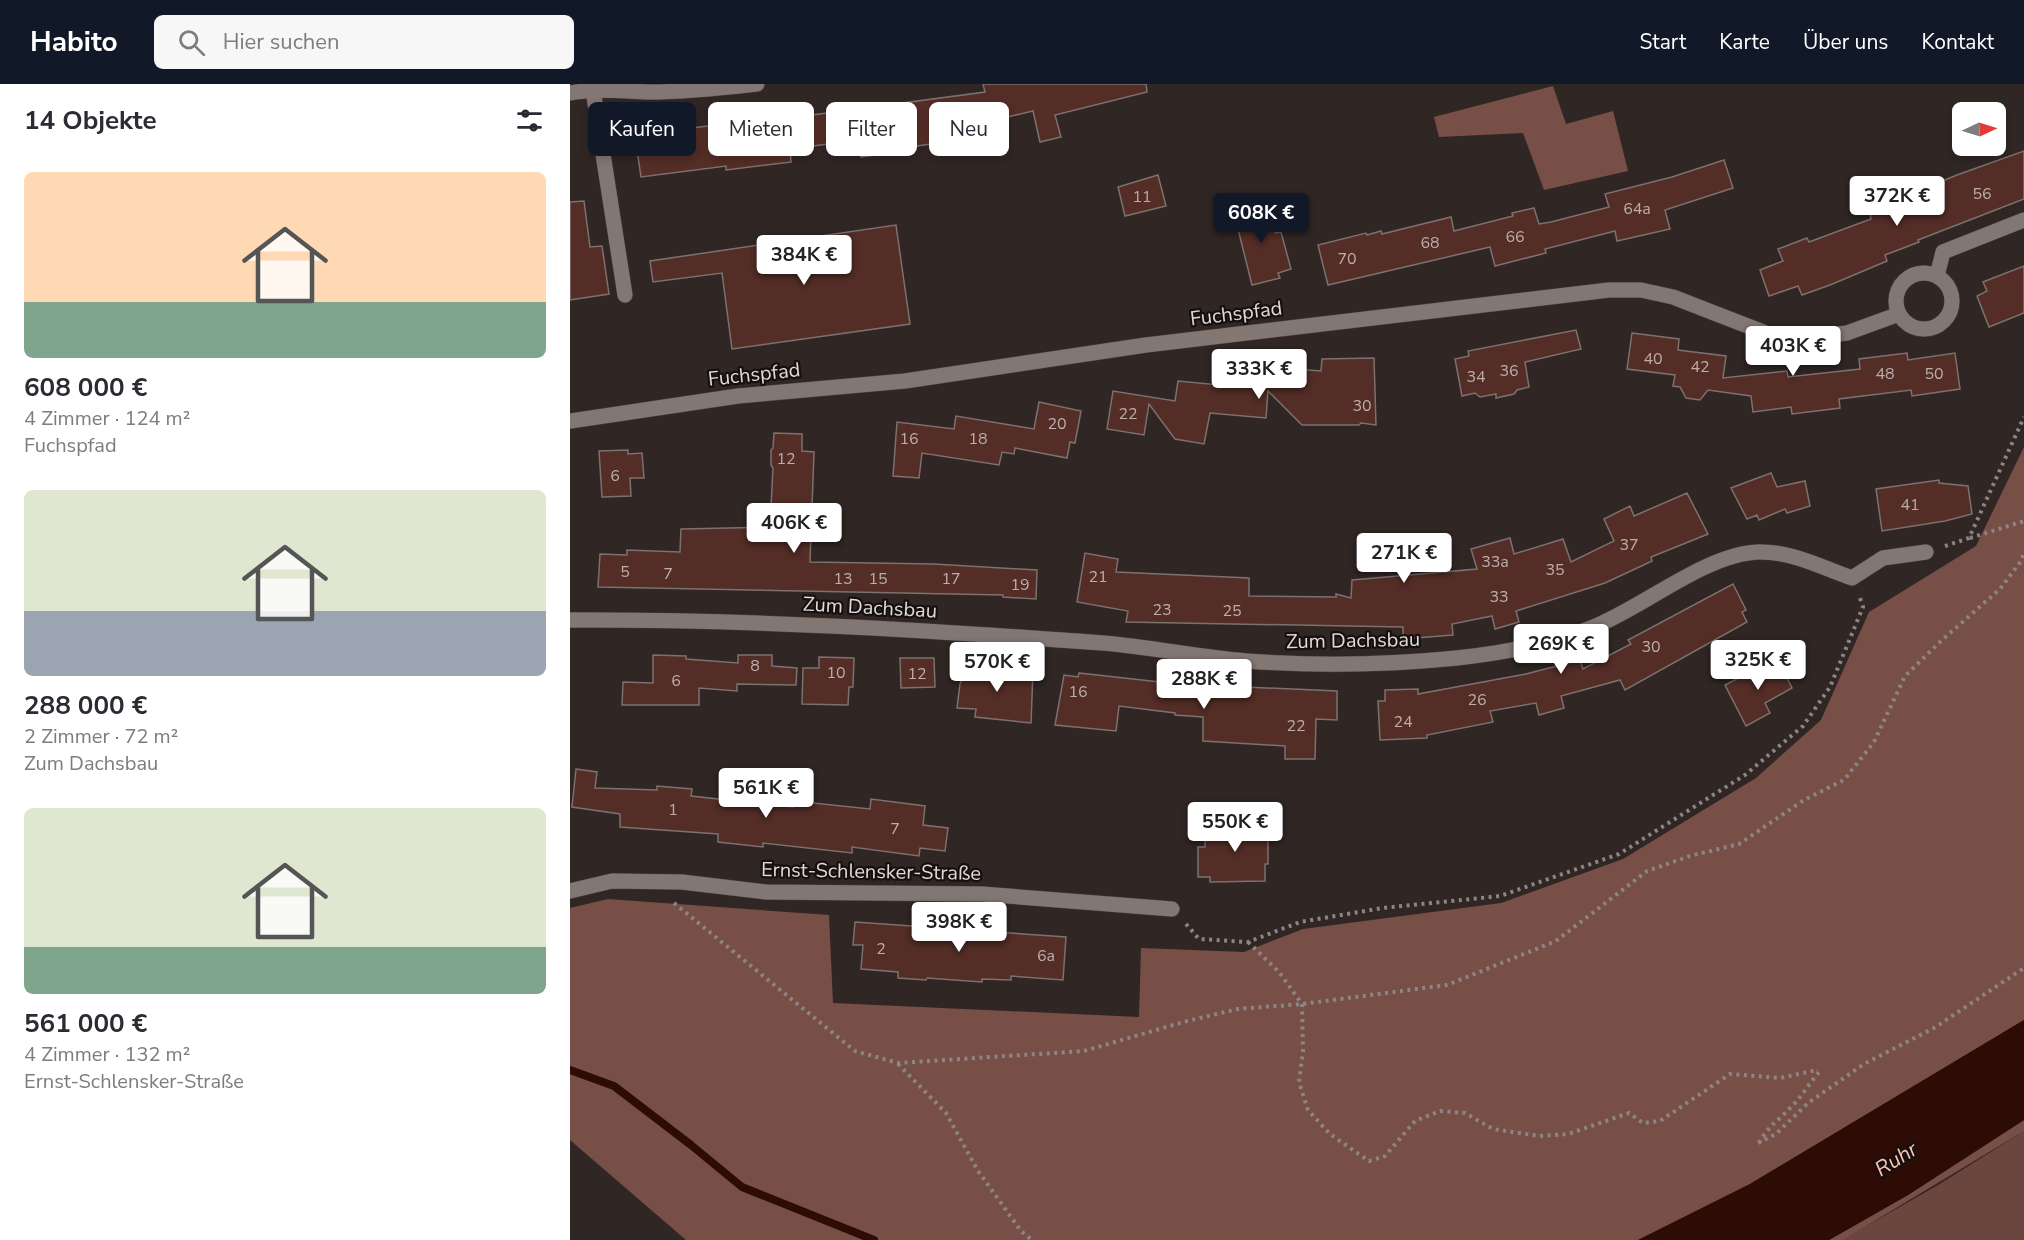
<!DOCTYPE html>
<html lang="de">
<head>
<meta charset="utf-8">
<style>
  :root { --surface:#fff; --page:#f7f7f7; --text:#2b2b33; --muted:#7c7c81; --accent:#111827 }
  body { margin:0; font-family:"Nunito Sans",sans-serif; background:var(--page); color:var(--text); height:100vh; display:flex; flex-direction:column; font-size:22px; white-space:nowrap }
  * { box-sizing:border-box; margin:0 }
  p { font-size:20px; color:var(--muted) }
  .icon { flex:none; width:33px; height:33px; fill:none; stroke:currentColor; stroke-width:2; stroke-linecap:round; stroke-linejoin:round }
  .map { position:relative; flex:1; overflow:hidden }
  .details { display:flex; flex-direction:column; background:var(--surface); width:570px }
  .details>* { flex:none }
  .guide { position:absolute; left:18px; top:18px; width:570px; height:54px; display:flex; gap:12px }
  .needle { width:39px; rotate:86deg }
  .tools { position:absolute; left:1382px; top:18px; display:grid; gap:12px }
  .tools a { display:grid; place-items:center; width:54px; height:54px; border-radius:9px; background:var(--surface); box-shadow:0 3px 9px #0003; font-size:30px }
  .price { position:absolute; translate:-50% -51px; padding:0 14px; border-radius:6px; background:#fff; color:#222; font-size:20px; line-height:39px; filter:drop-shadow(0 2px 3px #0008) }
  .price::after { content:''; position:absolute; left:50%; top:36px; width:18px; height:14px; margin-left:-9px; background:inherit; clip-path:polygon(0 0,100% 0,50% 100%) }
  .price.selected { background:var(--accent); color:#fff }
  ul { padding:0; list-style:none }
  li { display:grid; align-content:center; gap:12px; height:318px; padding:0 24px }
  li span { display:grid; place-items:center; height:186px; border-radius:9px; color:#555 }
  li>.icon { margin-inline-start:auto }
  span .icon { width:108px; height:108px; fill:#fffc; stroke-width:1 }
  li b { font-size:26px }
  h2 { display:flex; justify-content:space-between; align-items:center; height:72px; padding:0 24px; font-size:26px }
  .pill { padding:0 21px; border-radius:9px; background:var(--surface); box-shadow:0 3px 9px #0003; font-size:21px; line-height:54px }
  .pill.selected { background:var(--accent); color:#fff }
  header { display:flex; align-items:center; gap:36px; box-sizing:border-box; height:84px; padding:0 30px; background:var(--accent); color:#fff }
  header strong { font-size:28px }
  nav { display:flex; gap:33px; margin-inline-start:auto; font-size:21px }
  .search { width:420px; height:54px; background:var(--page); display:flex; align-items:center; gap:15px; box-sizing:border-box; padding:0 21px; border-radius:9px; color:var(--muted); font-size:22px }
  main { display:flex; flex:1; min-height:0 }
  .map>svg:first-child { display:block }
  .green { fill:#6a463f }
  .forest { fill:#784f47 }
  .water { fill:#2e0c06 }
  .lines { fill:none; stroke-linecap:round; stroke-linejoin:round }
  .stream { stroke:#2e0c06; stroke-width:8 }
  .building { fill:#532d26; stroke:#7d716f; stroke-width:1.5 }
  .service-casing { stroke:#4c4442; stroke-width:16 }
  .minor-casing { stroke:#4c4442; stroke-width:16 }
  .path { stroke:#8d8583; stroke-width:4; stroke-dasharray:3 4.5; stroke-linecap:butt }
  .service { stroke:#837774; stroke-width:15 }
  .minor { stroke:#837774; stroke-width:15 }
  .labels { text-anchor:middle; stroke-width:4.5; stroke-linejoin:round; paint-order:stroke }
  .number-label { font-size:16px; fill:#bdaeac }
  .street-label { font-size:20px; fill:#e0d9d8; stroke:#15100f }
  .water-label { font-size:21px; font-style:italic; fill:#fec3b7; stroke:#15100f }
</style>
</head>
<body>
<header>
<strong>Habito</strong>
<div class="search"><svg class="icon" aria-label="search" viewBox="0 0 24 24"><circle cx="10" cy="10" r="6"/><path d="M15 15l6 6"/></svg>Hier suchen</div>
<nav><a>Start</a><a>Karte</a><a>Über uns</a><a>Kontakt</a></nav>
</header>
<main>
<section class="details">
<h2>14 Objekte<svg class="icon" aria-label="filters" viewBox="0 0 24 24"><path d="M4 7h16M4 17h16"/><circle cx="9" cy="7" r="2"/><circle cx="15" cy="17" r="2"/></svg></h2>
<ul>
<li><span style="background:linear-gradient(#ffd9b3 70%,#7fa58c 0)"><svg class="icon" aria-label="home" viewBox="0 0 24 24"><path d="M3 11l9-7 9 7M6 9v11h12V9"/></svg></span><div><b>608 000 €</b><p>4 Zimmer · 124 m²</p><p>Fuchspfad</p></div></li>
<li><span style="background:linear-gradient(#dfe7d0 65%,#9aa5b1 0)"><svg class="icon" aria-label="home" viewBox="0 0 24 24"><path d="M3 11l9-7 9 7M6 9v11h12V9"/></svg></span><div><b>288 000 €</b><p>2 Zimmer · 72 m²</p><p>Zum Dachsbau</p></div></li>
<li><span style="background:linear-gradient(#dfe7d0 75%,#7fa58c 0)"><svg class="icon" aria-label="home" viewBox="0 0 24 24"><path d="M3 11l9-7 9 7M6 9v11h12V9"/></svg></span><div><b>561 000 €</b><p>4 Zimmer · 132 m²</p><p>Ernst-Schlensker-Straße</p></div></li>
</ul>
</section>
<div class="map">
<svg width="1454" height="1156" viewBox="0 0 1454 1156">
  <rect width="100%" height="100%" fill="#302624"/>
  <polygon class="green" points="1454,1047 1454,1156 1272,1156 1368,1101"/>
  <g class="forest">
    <polygon points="983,2 996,40 1043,27 1058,87 974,106 953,49 869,53 864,33"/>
    <polygon points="1454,363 1454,936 1180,1100 1068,1156 116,1156 0,1056 0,824 38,815 259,831 263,919 569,933 571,864 674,868 733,845 931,819 1053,775 1186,694 1251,636 1299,528 1406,462"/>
    <polygon points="1454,1036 1454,1047 1273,1156 1259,1156 1338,1111"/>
  </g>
  <polygon class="water" points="1454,936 1454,1036 1338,1111 1259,1156 1068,1156 1180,1100"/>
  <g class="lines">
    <polyline class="stream" points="0,986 44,1002 121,1061 172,1103 304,1156"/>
  </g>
  <g class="building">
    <polygon points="413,0 576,0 577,8 485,31 491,53 470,58 463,27 387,45 389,56 325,65 326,68 313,70 291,73 289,56 220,65 221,78 156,86 156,82 71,93 66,59 122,44 192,35 192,41 242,35 242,31 415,8"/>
    <polygon points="1454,67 1454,115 1348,156 1349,158 1315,171 1317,177 1260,201 1232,211 1228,202 1199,212 1190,186 1213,177 1208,165 1237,154 1239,158 1301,135 1300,128 1354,107 1353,105 1387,91"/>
    <polygon points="1154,76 1163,104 1095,126 1100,145 1047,157 1045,147 975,165 976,169 925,182 920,163 758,201 748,161 796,149 797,151 811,147 812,150 881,133 884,147 943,132 942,129 964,124 969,140 981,138 1039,123 1035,110 1102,93"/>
    <polygon points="588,91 596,122 555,132 548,103"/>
    <polygon points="14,117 20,163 32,162 39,210 0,216 0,118"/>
    <polygon points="691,118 697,128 700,128 705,149 711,148 721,185 708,189 710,194 682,201 663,125"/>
    <polygon points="326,141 340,240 162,265 152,189 83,198 80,177"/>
    <polygon points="1454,182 1454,229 1419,243 1407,212 1417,207 1413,198"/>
    <polygon points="1006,246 1011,265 955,278 959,303 947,306 944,310 926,314 926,310 910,313 905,309 892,312 885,275 899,272 898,267"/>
    <polygon points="1062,249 1109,255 1108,266 1156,272 1153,294 1217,287 1218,293 1290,285 1289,275 1337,269 1338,276 1385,269 1390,305 1342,312 1341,306 1269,315 1270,324 1222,330 1221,323 1183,328 1181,312 1138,306 1130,316 1116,314 1110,303 1103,302 1105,291 1057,285"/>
    <polygon points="804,274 806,341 791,339 789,341 732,341 698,307 696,334 640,329 634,360 605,355 579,320 574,351 537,345 543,307 605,317 608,297 671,303 672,285 699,287 700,283 751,287 752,275"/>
    <polygon points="469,318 511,327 505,359 500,358 497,374 445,364 444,370 432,368 429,381 352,369 349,394 323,392 327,338 384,345 386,332 464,345"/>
    <polygon points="204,349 232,350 232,367 244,368 240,478 364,480 467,486 466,515 433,513 433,511 28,503 30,470 57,471 57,466 110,468 111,445 200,443 203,384 201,381 201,366 203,364"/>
    <polygon points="58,366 58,370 72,369 74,394 60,394 61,412 32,413 29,367"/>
    <polygon points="1201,389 1207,403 1235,397 1240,422 1217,429 1215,425 1189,436 1187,431 1177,435 1161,404"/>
    <polygon points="1369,396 1369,399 1398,402 1402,430 1375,437 1312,447 1306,405"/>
    <polygon points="1117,409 1138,450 1081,473 1082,477 1035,499 946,527 949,538 925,545 922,532 882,540 883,551 833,555 833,543 556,538 558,527 507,518 515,469 548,475 546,488 679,494 679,512 766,513 766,510 781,514 782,496 907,485 901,465 940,454 944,470 993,455 1001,478 1044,457 1034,435 1060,422 1064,432"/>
    <polygon points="1163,500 1176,526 1172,528 1177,538 1055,606 1050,596 991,612 994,624 969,631 966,619 920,627 923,638 857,651 857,654 810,656 808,617 815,617 815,606 848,605 848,610 956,590 1010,576 1013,585 1061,560 1058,556"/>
    <polygon points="83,571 116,572 116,575 168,579 168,571 202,571 202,582 227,584 226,601 167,600 167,607 129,604 129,621 52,621 53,598 83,599"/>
    <polygon points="249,573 284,574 283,603 279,603 278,621 232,620 233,584 249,584"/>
    <polygon points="330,574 364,574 365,603 331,604"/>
    <polygon points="1207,574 1222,604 1195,619 1200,629 1176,642 1155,601"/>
    <polygon points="398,581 463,588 461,639 405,633 406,625 387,624 390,600"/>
    <polygon points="509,589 608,600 767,607 767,636 746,635 745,675 715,675 715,662 633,657 633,633 605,631 605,629 549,622 546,647 485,641 494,591 508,593"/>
    <polygon points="6,685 27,688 25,704 87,706 87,702 122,705 121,712 223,723 224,717 300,725 301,715 355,722 353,741 378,744 375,767 350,764 349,772 282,763 282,769 193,759 193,763 148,758 148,750 50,743 50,730 2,723"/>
    <polygon points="652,737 698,737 698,780 695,780 695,797 640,798 640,793 628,793 628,763 635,763 635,749 652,749"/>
    <polygon points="285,838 496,853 493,896 441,892 441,896 412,895 412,898 357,894 356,896 328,894 328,888 291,885 293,861 283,861"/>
  </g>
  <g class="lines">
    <defs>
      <polyline id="service" points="23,6 55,211"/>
      <g id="minor">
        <path d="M0,9C27,4 52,7 79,8C115,8 151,4 187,0"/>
        <circle cx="1354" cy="217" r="28"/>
        <polyline points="1367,192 1373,168 1454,136"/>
        <polyline points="0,337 168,312 335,297 576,261 1039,206 1071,206 1103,213 1206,253 1244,253 1277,249 1329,230"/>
        <path d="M0,536C178,535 355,546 533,559C581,563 628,573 676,577C746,582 817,581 887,574C932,569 978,561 1021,544C1071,525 1135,470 1188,468C1221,467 1251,483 1282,494L1313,474L1356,468"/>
        <polyline points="0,807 42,797 112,798 196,808 412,810 602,825"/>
      </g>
    </defs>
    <use href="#service" class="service-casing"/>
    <use href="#minor" class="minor-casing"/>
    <g class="path">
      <polyline points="1400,454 1454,437"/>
      <polyline points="1375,462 1399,454 1454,333"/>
      <polyline points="104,819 285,967 328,979 514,967 617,937 668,925 732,920 877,901 986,857 1077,787 1120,772 1169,760 1234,716 1274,696 1304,658 1335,592 1371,557 1430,505 1451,477 1454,469"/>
      <polyline points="616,840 629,855 678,858 730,838 813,824 930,812 1049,770 1175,691 1233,642 1260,603 1293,523 1290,514"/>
      <polyline points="678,858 709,888 732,920 733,967 729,998 738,1026 760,1050 799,1077 815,1072 845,1037 870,1027 895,1029 923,1045 969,1052 998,1050 1059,1029 1073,1039 1090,1037 1160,990 1210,994 1247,986"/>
      <polyline points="328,980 376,1029 408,1087 451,1147 462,1156"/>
      <polyline points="1188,1059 1206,1050 1238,1019 1294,980 1364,944 1454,884"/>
      <path d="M1189,1059C1199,1041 1207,1038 1220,1024C1232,1013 1239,999 1250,987L1247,986"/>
    </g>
    <use href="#service" class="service"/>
    <use href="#minor" class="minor"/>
  </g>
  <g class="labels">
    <g class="number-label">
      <text x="1412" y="115">56</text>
      <text x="572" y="118">11</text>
      <text x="1067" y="130">64a</text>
      <text x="945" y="158">66</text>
      <text x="860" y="164">68</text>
      <text x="777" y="180">70</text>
      <text x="1083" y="280">40</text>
      <text x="1130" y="288">42</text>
      <text x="939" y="292">36</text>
      <text x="1315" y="295">48</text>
      <text x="1364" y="295">50</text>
      <text x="906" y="298">34</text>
      <text x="792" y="327">30</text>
      <text x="558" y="335">22</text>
      <text x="487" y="345">20</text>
      <text x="339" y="360">16</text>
      <text x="408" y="360">18</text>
      <text x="216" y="380">12</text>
      <text x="45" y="397">6</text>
      <text x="1340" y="426">41</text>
      <text x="1059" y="466">37</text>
      <text x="925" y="483">33a</text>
      <text x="985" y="491">35</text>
      <text x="55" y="493">5</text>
      <text x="98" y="495">7</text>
      <text x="528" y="498">21</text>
      <text x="273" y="500">13</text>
      <text x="308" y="500">15</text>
      <text x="381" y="500">17</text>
      <text x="450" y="506">19</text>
      <text x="929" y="518">33</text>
      <text x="592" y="531">23</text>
      <text x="662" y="532">25</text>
      <text x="1081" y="568">30</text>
      <text x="185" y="587">8</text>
      <text x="266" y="594">10</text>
      <text x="347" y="595">12</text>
      <text x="106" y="602">6</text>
      <text x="508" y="613">16</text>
      <text x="907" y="621">26</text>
      <text x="833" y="643">24</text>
      <text x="726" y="647">22</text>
      <text x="103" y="731">1</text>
      <text x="325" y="750">7</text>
      <text x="311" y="870">2</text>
      <text x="476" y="877">6a</text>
    </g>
    <g class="street-label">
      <text transform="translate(666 229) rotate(-7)" y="7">Fuchspfad</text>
      <text transform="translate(184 290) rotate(-6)" y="7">Fuchspfad</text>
      <text transform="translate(300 523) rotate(3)" y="7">Zum Dachsbau</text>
      <text transform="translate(783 556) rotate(-1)" y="7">Zum Dachsbau</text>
      <text transform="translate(301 787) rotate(1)" y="7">Ernst-Schlensker-Straße</text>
    </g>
    <g class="water-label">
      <text transform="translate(1326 1075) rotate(-32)" y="7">Ruhr</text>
    </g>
  </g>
</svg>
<div class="tools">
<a><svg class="needle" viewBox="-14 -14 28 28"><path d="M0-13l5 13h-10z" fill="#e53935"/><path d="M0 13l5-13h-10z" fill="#7c7c81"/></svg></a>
</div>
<b class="price" style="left:1327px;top:143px">372K €</b>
<b class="price selected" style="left:691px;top:160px">608K €</b>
<b class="price" style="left:234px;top:202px">384K €</b>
<b class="price" style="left:1223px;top:293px">403K €</b>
<b class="price" style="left:689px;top:316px">333K €</b>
<b class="price" style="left:224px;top:470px">406K €</b>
<b class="price" style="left:834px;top:500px">271K €</b>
<b class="price" style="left:991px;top:591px">269K €</b>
<b class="price" style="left:1188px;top:607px">325K €</b>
<b class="price" style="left:427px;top:609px">570K €</b>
<b class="price" style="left:634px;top:626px">288K €</b>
<b class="price" style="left:196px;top:735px">561K €</b>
<b class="price" style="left:665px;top:769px">550K €</b>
<b class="price" style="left:389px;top:869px">398K €</b>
<div class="guide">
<a class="pill selected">Kaufen</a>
<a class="pill">Mieten</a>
<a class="pill">Filter</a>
<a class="pill">Neu</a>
</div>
</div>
</main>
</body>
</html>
